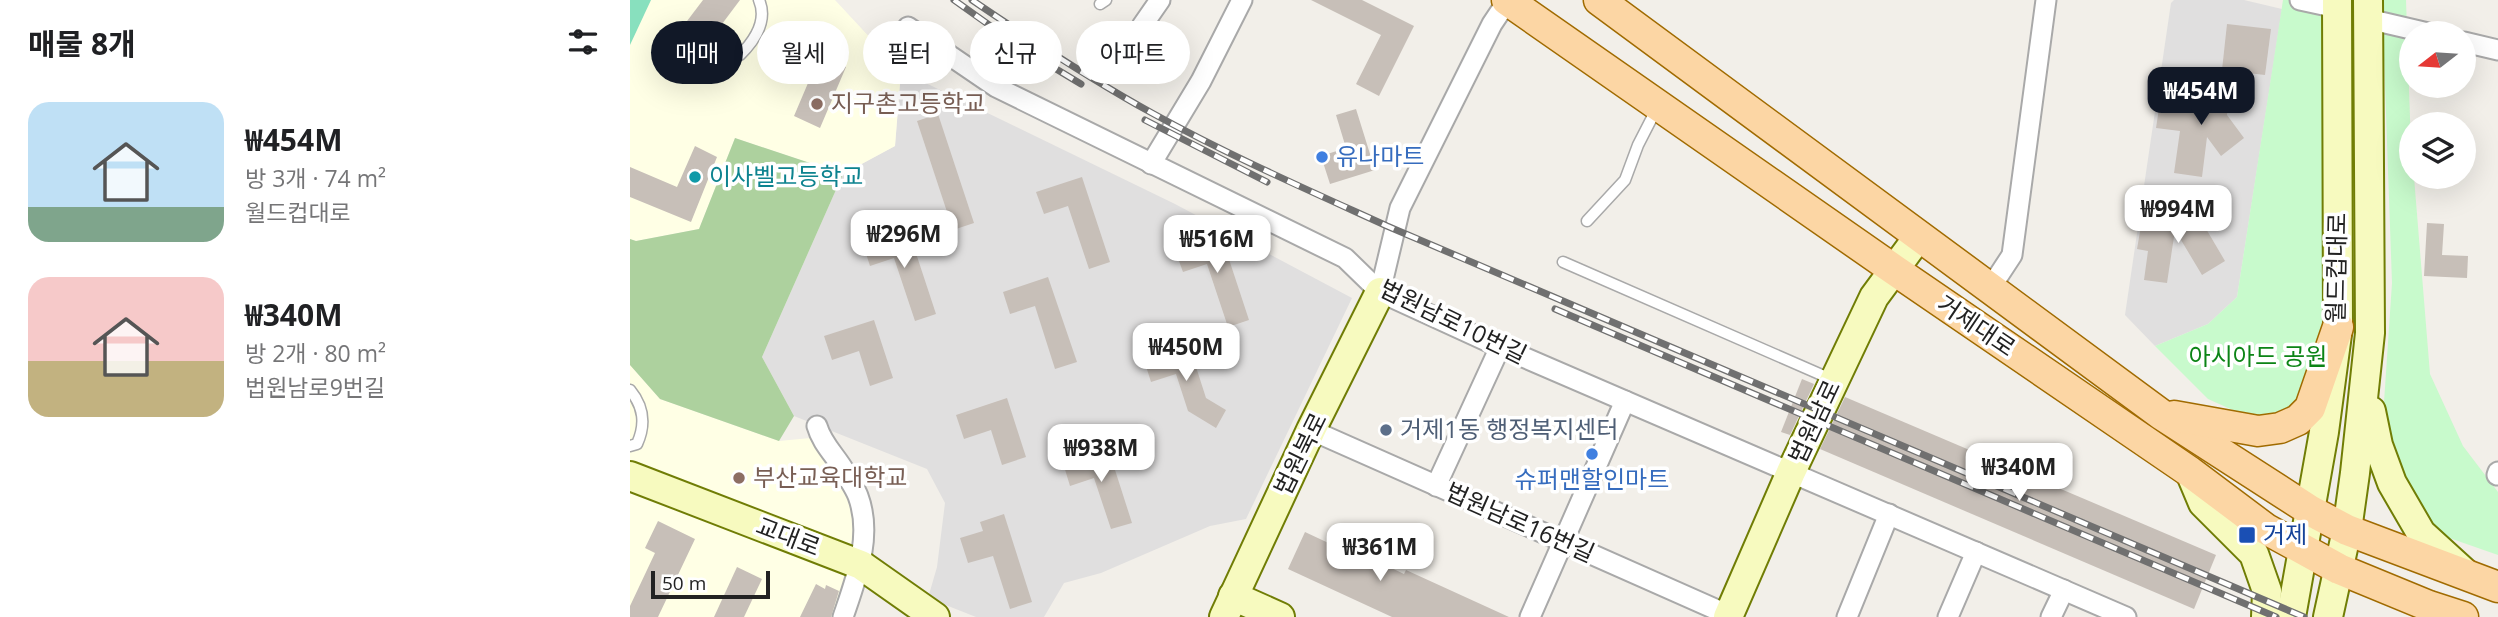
<!DOCTYPE html>
<html lang="ko">
<head>
<meta charset="utf-8">
<style>
  :root { --surface:#fff; --page:#f2f2f2; --text:#202124; --muted:#757577; --accent:#111827 }
  body { margin:0; font-family:"Open Sans","Noto Sans KR",sans-serif; background:var(--page); color:var(--text); height:100vh; display:flex; flex-direction:column; font-size:26px; white-space:nowrap }
  * { box-sizing:border-box; margin:0 }
  p { font-size:23px; color:var(--muted) }
  .icon { flex:none; width:38px; height:38px; fill:none; stroke:currentColor; stroke-width:2; stroke-linecap:round; stroke-linejoin:round }
  .map { position:relative; flex:1; overflow:hidden }
  .sheet { display:flex; flex-direction:column; background:var(--surface); width:630px }
  .sheet>* { flex:none }
  .banner { position:absolute; left:21px; top:21px; width:665px; height:63px; display:flex; gap:14px }
  .needle { width:46px; rotate:253deg }
  .fabs { position:absolute; left:1769px; top:21px; display:grid; gap:14px }
  .fabs a { display:grid; place-items:center; width:77px; height:77px; border-radius:50%; background:var(--surface); box-shadow:0 7px 28px #0002; font-size:35px }
  .scale { position:absolute; left:21px; bottom:18px; width:119px; box-sizing:border-box; padding-left:7px; border:4px solid #222; border-top:0; font-size:19px; line-height:24px; white-space:nowrap; color:#222; -webkit-text-stroke:5px #fff; paint-order:stroke }
  .price { position:absolute; translate:-50% -60px; padding:0 16px; border-radius:14px; background:#fff; color:#222; font-size:23px; line-height:46px; filter:drop-shadow(0 2px 4px #0008) }
  .price::after { content:''; position:absolute; left:50%; top:42px; width:21px; height:16px; margin-left:-10px; background:inherit; clip-path:polygon(0 0,100% 0,50% 100%) }
  .price.active { background:var(--accent); color:#fff }
  ul { padding:0; list-style:none }
  li { display:flex; align-items:center; gap:21px; height:175px; padding:0 28px }
  li span { display:grid; place-items:center; flex:none; width:196px; height:140px; border-radius:21px; color:#555 }
  li>.icon { margin-inline-start:auto }
  span .icon { width:84px; height:84px; fill:#fffc; stroke-width:1 }
  li b { font-size:30px }
  h2 { display:flex; justify-content:space-between; align-items:center; height:84px; padding:0 28px; font-size:30px }
  .chip { padding:0 24px; border-radius:32px; background:var(--surface); box-shadow:0 7px 28px #0002; font-size:24px; line-height:63px }
  .chip.active { background:var(--accent); color:#fff }
  main { display:flex; flex:1; min-height:0 }
  .map>svg:first-child { display:block }
  .residential { fill:#e0dfdf }
  .education { fill:#ffffe5 }
  .forest { fill:#add19e }
  .park { fill:#c8facc }
  .pitch { fill:#88e0be }
  .building { fill:#c7bfb8 }
  .lines { fill:none; stroke-linecap:round; stroke-linejoin:round }
  .service-casing { stroke:#a9a9a9; stroke-width:13 }
  .minor-casing { stroke:#a9a9a9; stroke-width:23 }
  .secondary-casing { stroke:#707d05; stroke-width:32 }
  .primary-casing { stroke:#a06b00; stroke-width:33 }
  .service { stroke:#fff; stroke-width:10 }
  .minor { stroke:#fff; stroke-width:19 }
  .secondary { stroke:#f7fabf; stroke-width:28 }
  .primary { stroke:#fcd6a4; stroke-width:30 }
  .rail-casing { stroke:#707070; stroke-width:7 }
  .rail { stroke:#fff; stroke-width:4.5; stroke-dasharray:13; stroke-linecap:butt }
  .education-dot { fill:#8d6e63; stroke:#fff; stroke-width:2.5 }
  .shop-dot { fill:#3f7fe0; stroke:#fff; stroke-width:2.5 }
  .culture-dot { fill:#0f9aa8; stroke:#fff; stroke-width:2.5 }
  .service-dot { fill:#5c6f8a; stroke:#fff; stroke-width:2.5 }
  .transit-dot { fill:#1a4fb4; stroke:#fff; stroke-width:2.5 }
  .labels { text-anchor:middle; stroke-width:7; stroke-linejoin:round; paint-order:stroke }
  .education-label { font-size:24px; fill:#785e54; stroke:#fff; text-anchor:start }
  .shop-label { font-size:24px; fill:#366cbe; stroke:#fff; text-anchor:start }
  .culture-label { font-size:24px; fill:#0d838f; stroke:#fff; text-anchor:start }
  .street-label { font-size:24px; fill:#222; stroke:#fff }
  .park-label { font-size:24px; fill:#0c8416; stroke:#fff }
  .service-label { font-size:24px; fill:#4e5e75; stroke:#fff; text-anchor:start }
  .transit-label { font-size:24px; fill:#164399; stroke:#fff; text-anchor:start }
</style>
</head>
<body>
<main>
<section class="sheet">
<h2>매물 8개<svg class="icon" aria-label="filters" viewBox="0 0 24 24"><path d="M4 7h16M4 17h16"/><circle cx="9" cy="7" r="2"/><circle cx="15" cy="17" r="2"/></svg></h2>
<ul>
<li><span style="background:linear-gradient(#bfe0f5 75%,#7fa58c 0)"><svg class="icon" aria-label="home" viewBox="0 0 24 24"><path d="M3 11l9-7 9 7M6 9v11h12V9"/></svg></span><div><b>₩454M</b><p>방 3개 · 74 m²</p><p>월드컵대로</p></div></li>
<li><span style="background:linear-gradient(#f6c9c9 60%,#c2b280 0)"><svg class="icon" aria-label="home" viewBox="0 0 24 24"><path d="M3 11l9-7 9 7M6 9v11h12V9"/></svg></span><div><b>₩340M</b><p>방 2개 · 80 m²</p><p>법원남로9번길</p></div></li>
</ul>
</section>
<div class="map">
<svg width="1868" height="617" viewBox="0 0 1868 617">
  <rect width="100%" height="100%" fill="#f2efe9"/>
  <g class="residential">
    <polygon points="1544,0 1614,0 1652,9 1607,297 1578,324 1525,346 1495,315 1541,3"/>
    <polygon points="271,71 545,204 722,298 616,519 580,526 471,573 434,583 414,617 346,617 298,598 307,567 315,503 297,469 164,416 132,357 213,174 265,146"/>
  </g>
  <g class="education">
    <polygon points="0,0 205,0 271,71 265,146 213,174 105,138 69,229 6,241 0,239"/>
    <polygon points="0,365 30,399 149,441 191,437 232,516 207,617 0,617"/>
  </g>
  <polygon class="forest" points="105,138 213,174 132,357 164,416 149,441 30,399 0,365 0,239 6,241 69,229"/>
  <g class="park">
    <polygon points="1653,0 1694,0 1695,284 1691,342 1678,399 1634,424 1578,399 1525,346 1578,324 1607,297"/>
    <polygon points="1752,0 1776,0 1782,177 1784,177 1800,374 1833,446 1868,492 1868,555 1805,533 1768,482 1753,417 1762,283"/>
  </g>
  <polygon class="pitch" points="0,0 21,0 0,45"/>
  <g class="building">
    <polygon points="73,0 110,0 53,76 29,58"/>
    <polygon points="681,0 732,0 784,26 749,96 726,84 751,35"/>
    <polygon points="1597,24 1641,29 1635,75 1592,70"/>
    <polygon points="150,38 216,67 190,128 164,116 181,76 141,59"/>
    <polygon points="1574,80 1601,83 1597,115 1614,138 1591,156 1577,137 1572,177 1544,173 1550,131 1526,128 1530,102 1570,108"/>
    <polygon points="726,109 745,170 700,184 691,156 716,148 706,115"/>
    <polygon points="308,114 344,223 323,230 287,121"/>
    <polygon points="65,146 87,157 61,222 0,197 0,167 47,187"/>
    <polygon points="452,177 480,262 459,269 438,206 414,214 406,192"/>
    <polygon points="1562,205 1595,261 1572,275 1545,230 1537,283 1514,280 1518,251 1507,249 1511,226 1524,228"/>
    <polygon points="1797,223 1814,224 1812,255 1838,256 1837,278 1794,276"/>
    <polygon points="278,229 306,314 285,321 264,258 240,266 233,244"/>
    <polygon points="591,235 619,320 598,327 577,264 553,272 545,250"/>
    <polygon points="418,277 447,362 425,369 405,306 380,314 373,292"/>
    <polygon points="244,320 263,378 240,386 229,351 202,360 194,336"/>
    <polygon points="559,345 576,398 596,410 586,428 558,411 546,374 521,382 514,360"/>
    <polygon points="1172,379 1184,384 1160,435 1151,432"/>
    <polygon points="1215,397 1586,555 1564,609 1190,449"/>
    <polygon points="377,398 396,457 372,465 361,430 334,439 326,415"/>
    <polygon points="478,448 502,523 481,529 464,478 440,486 433,463"/>
    <polygon points="374,514 402,602 380,609 363,556 338,563 330,538 353,531 350,522"/>
    <polygon points="28,521 65,539 28,617 0,617 0,606 25,553 15,548"/>
    <polygon points="675,532 707,547 709,543 774,574 776,570 879,617 762,617 658,569"/>
    <polygon points="107,567 132,579 114,617 84,617"/>
    <polygon points="186,584 195,589 196,585 209,591 201,617 170,617"/>
  </g>
  <g class="lines">
    <defs>
      <g id="service">
        <polyline points="470,4 476,0"/>
        <path d="M110,55C125,40 138,21 129,0"/>
        <polyline points="957,221 995,180 1008,145 1027,108"/>
        <polyline points="933,262 1201,379"/>
        <path d="M0,390C14,407 16,424 7,444L0,446"/>
      </g>
      <g id="minor">
        <polyline points="1670,0 1707,8"/>
        <polyline points="1738,19 1798,33"/>
        <polyline points="512,26 530,0"/>
        <polyline points="278,27 366,87 715,258 750,292 870,347 1496,617"/>
        <polyline points="1834,42 1868,50"/>
        <polyline points="521,164 571,81 612,0"/>
        <polyline points="1361,287 1382,255 1416,0"/>
        <polyline points="750,292 770,208 862,24 878,0"/>
        <path d="M187,426C192,444 206,456 215,472C219,480 225,488 228,496C243,536 226,579 213,617"/>
        <polyline points="681,430 1103,617"/>
        <polyline points="1867,475 1868,472"/>
        <polyline points="806,486 870,347"/>
        <polyline points="900,617 995,401"/>
        <polyline points="1217,617 1259,514"/>
        <polyline points="1318,617 1346,552"/>
        <polyline points="1421,617 1434,590"/>
      </g>
      <g id="secondary">
        <polyline points="1741,411 1748,445 1762,483 1791,533 1836,574"/>
        <polyline points="1560,472 1573,503 1624,554 1637,591 1636,617"/>
        <polyline points="0,476 231,565 305,617"/>
        <polyline points="603,596 650,617"/>
        <polyline points="594,617 681,430 750,292"/>
        <polyline points="1098,617 1161,472 1244,297 1289,236"/>
        <polyline points="1661,617 1694,432 1708,327 1707,0"/>
        <polyline points="1698,617 1717,530 1725,473 1740,333 1738,0"/>
      </g>
      <g id="primary">
        <polyline points="877,0 1263,269 1560,472 1636,529 1709,569 1799,606 1833,617"/>
        <polyline points="969,0 1532,415 1681,511 1717,530 1868,587"/>
        <polyline points="1544,416 1628,431 1650,428 1668,420 1680,408 1708,327"/>
      </g>
    </defs>
    <use href="#service" class="service-casing"/>
    <use href="#minor" class="minor-casing"/>
    <use href="#secondary" class="secondary-casing"/>
    <use href="#primary" class="primary-casing"/>
    <use href="#service" class="service"/>
    <use href="#minor" class="minor"/>
    <use href="#secondary" class="secondary"/>
    <use href="#primary" class="primary"/>
    <defs>
      <g id="rail">
        <polyline points="324,0 393,49 451,84"/>
        <path d="M342,0C401,40 460,79 522,113C598,155 678,190 757,226L1674,617"/>
        <polyline points="515,120 637,182"/>
        <polyline points="925,309 1646,617"/>
      </g>
    </defs>
    <use href="#rail" class="rail-casing"/>
    <use href="#rail" class="rail"/>
  </g>
  <g class="education-dot">
    <circle cx="187" cy="104" r="7"/>
    <circle cx="109" cy="478" r="7"/>
  </g>
  <g class="shop-dot">
    <circle cx="692" cy="157" r="7"/>
    <circle cx="962" cy="454" r="7"/>
  </g>
  <circle class="culture-dot" cx="65" cy="177" r="7"/>
  <circle class="service-dot" cx="756" cy="430" r="7"/>
  <rect class="transit-dot" x="1608" y="526" width="18" height="18" rx="3.5"/>
  <g class="labels">
    <g class="education-label">
      <text x="201" y="112">지구촌고등학교</text>
      <text x="123" y="486">부산교육대학교</text>
    </g>
    <g class="shop-label">
      <text x="706" y="165">유나마트</text>
      <text x="962" y="488" text-anchor="middle">슈퍼맨할인마트</text>
    </g>
    <g class="culture-label">
      <text x="79" y="185">이사벨고등학교</text>
    </g>
    <g class="street-label">
      <text transform="translate(1707 268) rotate(-89)" y="8">월드컵대로</text>
      <text transform="translate(823 322) rotate(26)" y="8">법원남로10번길</text>
      <text transform="translate(1346 326) rotate(34)" y="8">거제대로</text>
      <text transform="translate(1185 422) rotate(-65)" y="8">법원남로</text>
      <text transform="translate(671 454) rotate(-64)" y="8">법원북로</text>
      <text transform="translate(890 523) rotate(24)" y="8">법원남로16번길</text>
      <text transform="translate(158 537) rotate(21)" y="8">교대로</text>
    </g>
    <g class="park-label">
      <text x="1628" y="365">아시아드 공원</text>
    </g>
    <g class="service-label">
      <text x="770" y="438">거제1동 행정복지센터</text>
    </g>
    <g class="transit-label">
      <text x="1633" y="543">거제</text>
    </g>
  </g>
</svg>
<div class="fabs">
<a><svg class="needle" viewBox="-14 -14 28 28"><path d="M0-13l5 13h-10z" fill="#e53935"/><path d="M0 13l5-13h-10z" fill="#757577"/></svg></a>
<a><svg class="icon" aria-label="layers" viewBox="0 0 24 24"><path d="M12 4l9 5-9 5-9-5zM3 14l9 5 9-5"/></svg></a>
</div>
<div class="scale">50 m</div>
<b class="price active" style="left:1571px;top:127px">₩454M</b>
<b class="price" style="left:1548px;top:245px">₩994M</b>
<b class="price" style="left:274px;top:270px">₩296M</b>
<b class="price" style="left:587px;top:275px">₩516M</b>
<b class="price" style="left:556px;top:383px">₩450M</b>
<b class="price" style="left:471px;top:484px">₩938M</b>
<b class="price" style="left:1389px;top:503px">₩340M</b>
<b class="price" style="left:750px;top:583px">₩361M</b>
<div class="banner">
<a class="chip active">매매</a>
<a class="chip">월세</a>
<a class="chip">필터</a>
<a class="chip">신규</a>
<a class="chip">아파트</a>
</div>
</div>
</main>
</body>
</html>
